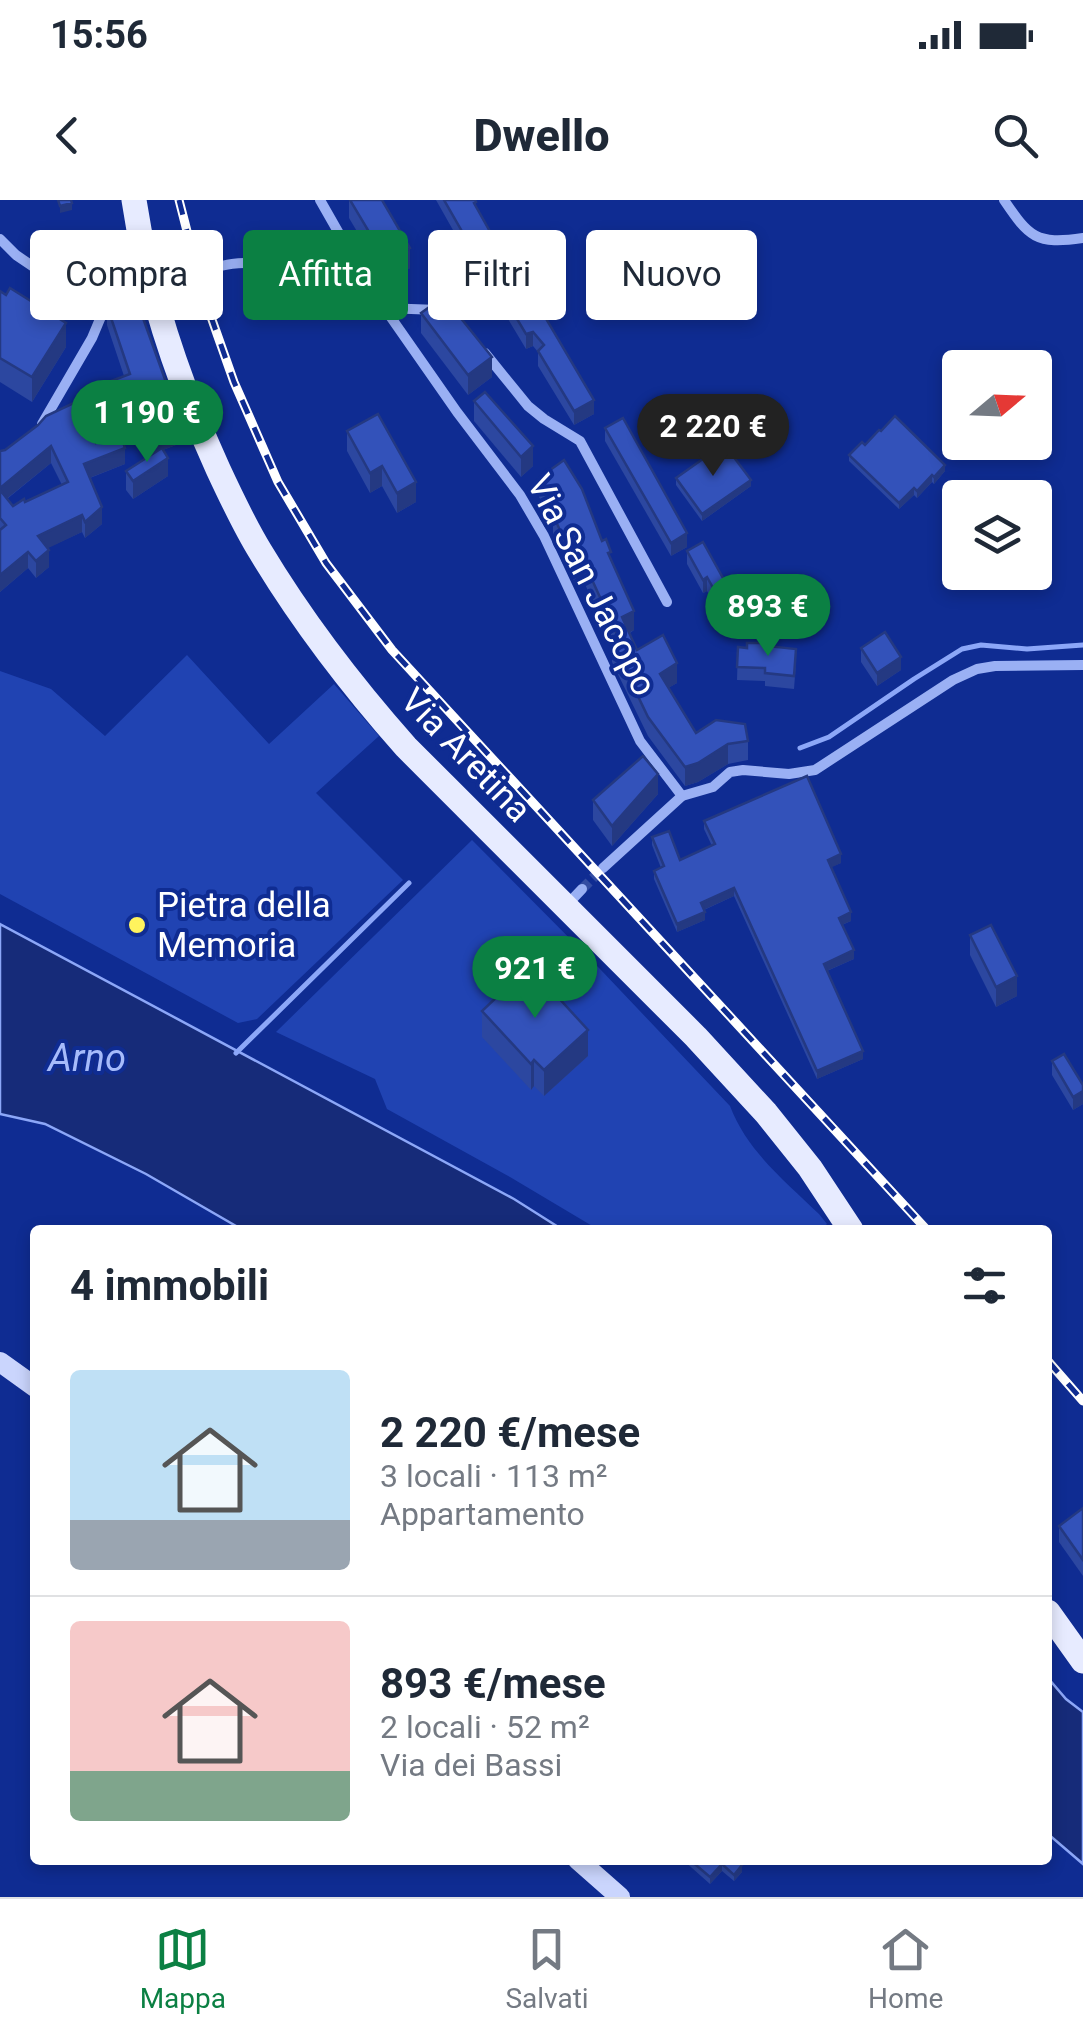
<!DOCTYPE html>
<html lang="it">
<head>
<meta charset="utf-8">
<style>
  :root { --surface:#fff; --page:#f6f6f7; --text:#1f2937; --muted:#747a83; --line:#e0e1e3; --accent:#0b8043 }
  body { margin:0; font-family:Roboto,sans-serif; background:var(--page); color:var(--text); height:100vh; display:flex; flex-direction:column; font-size:38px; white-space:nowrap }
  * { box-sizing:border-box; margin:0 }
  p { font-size:32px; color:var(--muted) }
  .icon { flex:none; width:55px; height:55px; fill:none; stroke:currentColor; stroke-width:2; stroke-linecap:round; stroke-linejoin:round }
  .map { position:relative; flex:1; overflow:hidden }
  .details { position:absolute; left:30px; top:1025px; width:1022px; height:640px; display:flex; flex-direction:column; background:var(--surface); border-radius:10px; box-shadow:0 5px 15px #0003 }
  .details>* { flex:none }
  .hud { position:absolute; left:30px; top:30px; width:1025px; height:90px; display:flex; gap:20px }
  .needle { width:65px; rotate:71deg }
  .controls { position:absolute; left:942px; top:150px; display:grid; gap:20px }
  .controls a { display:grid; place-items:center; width:110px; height:110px; border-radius:10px; background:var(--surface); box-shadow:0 5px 15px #0003; font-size:50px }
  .price { position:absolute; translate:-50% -85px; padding:0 22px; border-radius:35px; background:var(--accent); color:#fff; font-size:32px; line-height:65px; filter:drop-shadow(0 2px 5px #0008) }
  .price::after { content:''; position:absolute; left:50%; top:60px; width:30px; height:22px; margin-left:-15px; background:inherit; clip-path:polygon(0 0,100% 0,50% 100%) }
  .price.on { background:#222; color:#fff }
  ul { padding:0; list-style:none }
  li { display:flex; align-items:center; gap:30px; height:250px; padding:0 40px }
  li+li { border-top:2px solid var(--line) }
  li span { display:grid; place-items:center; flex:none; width:280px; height:200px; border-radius:10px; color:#555 }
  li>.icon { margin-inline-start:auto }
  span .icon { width:120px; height:120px; fill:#fffc; stroke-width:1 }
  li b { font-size:42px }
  h2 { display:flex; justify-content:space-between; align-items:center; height:120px; padding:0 40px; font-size:42px }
  .tag { padding:0 35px; border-radius:10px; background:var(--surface); box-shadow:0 5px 15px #0003; font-size:35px; line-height:90px }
  .tag.on { background:var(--accent); color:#fff }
  .status { display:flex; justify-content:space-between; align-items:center; height:70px; padding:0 50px; background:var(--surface); direction:ltr }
  .status svg { height:28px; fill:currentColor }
  header { display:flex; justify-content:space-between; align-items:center; height:130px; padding:0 40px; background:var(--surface); font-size:45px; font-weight:800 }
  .tabs { display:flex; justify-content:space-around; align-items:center; height:140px; border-top:2px solid var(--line); background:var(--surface); font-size:28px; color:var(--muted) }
  .tabs a { display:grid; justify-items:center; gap:5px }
  .tabs .on { color:var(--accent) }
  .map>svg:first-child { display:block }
  .green { fill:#2043b2 }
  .water { fill:#162b79; stroke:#8ca7f8; stroke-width:2.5 }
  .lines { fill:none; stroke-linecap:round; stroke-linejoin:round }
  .stream { stroke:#8ca7f8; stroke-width:5 }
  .street-tunnel { stroke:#334ca2; stroke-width:10; stroke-dasharray:10 5; stroke-linecap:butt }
  .street { stroke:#9ab0f4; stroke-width:10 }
  .secondary { stroke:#cad5fd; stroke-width:20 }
  .primary { stroke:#e7ebff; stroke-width:25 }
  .rail-casing { stroke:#fff; stroke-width:9 }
  .rail { stroke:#0f2c92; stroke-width:5; stroke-dasharray:15; stroke-linecap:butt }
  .wall { fill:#2c47a0; fill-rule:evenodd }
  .shaded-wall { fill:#243982 }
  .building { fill:#3352ba; stroke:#243982; stroke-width:2.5 }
  .poi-dot { fill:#fff35d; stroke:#0f2c92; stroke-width:4 }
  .labels { text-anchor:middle; stroke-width:8; stroke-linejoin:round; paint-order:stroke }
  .street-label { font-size:35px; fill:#fff; stroke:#0f2c92 }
  .poi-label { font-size:35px; fill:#fff; stroke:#0f2c92; text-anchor:start }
  .water-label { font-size:38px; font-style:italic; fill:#a6bbfb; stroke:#0f2c92 }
</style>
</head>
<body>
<div class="status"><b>15:56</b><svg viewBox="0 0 49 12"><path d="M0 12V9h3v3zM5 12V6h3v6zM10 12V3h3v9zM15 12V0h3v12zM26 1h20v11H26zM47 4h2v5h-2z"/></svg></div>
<header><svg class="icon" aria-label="back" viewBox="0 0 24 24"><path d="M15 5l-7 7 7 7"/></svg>Dwello<svg class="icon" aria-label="search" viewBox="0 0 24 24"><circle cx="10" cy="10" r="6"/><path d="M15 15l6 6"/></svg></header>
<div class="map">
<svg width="1083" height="1697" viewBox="0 0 1083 1697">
  <rect width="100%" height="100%" fill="#0f2c92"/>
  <g class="green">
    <polygon points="187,455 269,544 334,484 379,536 316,593 403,680 257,819 238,823 0,694 0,471 51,489 105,536"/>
    <path d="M472,640L601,770L730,906C747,951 785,981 819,1014L827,1024L820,1030H599L510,977L387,909L375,879L276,832Z"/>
  </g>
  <g class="water">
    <polygon points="0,724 514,999 563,1030 243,1030 146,974 45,924 0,914"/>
    <polygon points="1048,1478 1066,1499 1083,1512 1083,1664 1048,1634"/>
  </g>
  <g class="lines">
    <g class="stream">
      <polyline points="800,548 829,537 914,479 962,449 981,445 1027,449 1083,445"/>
      <polyline points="236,853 409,683"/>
    </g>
    <g class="street-tunnel">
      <polyline points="179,78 209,69"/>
      <polyline points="582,689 603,668"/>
    </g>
    <g class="street">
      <polyline points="320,0 369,86 457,212 520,295 544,336 640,541 682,596"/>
      <path d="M1004,0C1029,37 1036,45 1083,38"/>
      <polyline points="0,39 16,55 102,113"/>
      <path d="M209,69C224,65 240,61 256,64C293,70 332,106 369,86"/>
      <polyline points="309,79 326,78 354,62"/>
      <polyline points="59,86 143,56"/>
      <polyline points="384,108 438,110"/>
      <polyline points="485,153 528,206 544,219 580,241 667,402"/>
      <polyline points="42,224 92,138 108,100 179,78"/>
      <polyline points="603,668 682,596 713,587 730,572 743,570 789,574 815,570 953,480 977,469 995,466 1083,465"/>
      <polyline points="566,706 582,689"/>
    </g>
    <g class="secondary">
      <polyline points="0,1162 35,1187"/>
      <polyline points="578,1660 620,1697"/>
    </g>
    <g class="primary">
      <path d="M134,0C148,94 179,183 218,269C231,297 244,325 260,351C302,421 352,486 406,547L696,837L766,913L810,968L851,1030"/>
      <polyline points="1048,1412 1083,1461"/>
    </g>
    <defs>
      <g id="rail">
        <polyline points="179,0 204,97 234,182 278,282 326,363 392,450 927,1030"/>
        <polyline points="1048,1161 1083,1201"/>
      </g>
    </defs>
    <use href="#rail" class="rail-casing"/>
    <use href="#rail" class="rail"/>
  </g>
  <g class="wall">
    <polygon points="349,0 382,0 410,68 387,82 349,18"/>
    <polygon points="436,0 475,0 476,8 594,214 574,225 538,166 538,152 533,146 526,149 477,67 475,69"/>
    <polygon points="0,91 66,147 32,202 0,182"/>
    <polygon points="107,106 181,243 163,250 168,276 133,299 126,290 126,271 150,255 142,235 126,241 111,200 111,181 124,176 107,125"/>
    <polygon points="421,113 492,177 468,195 421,133"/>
    <polygon points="474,201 533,266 521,277 474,221"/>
    <polygon points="378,214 416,302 397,313 382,286 370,293 347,251 347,231"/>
    <polygon points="605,228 687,347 671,356 605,241"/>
    <path d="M96,243L125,264L90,278L102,324L85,338L82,332L47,348L49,367L36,378L28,368L0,392V251ZM51,263L62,285L13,306L7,299Z"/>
    <polygon points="865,245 945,271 934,284 932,282 917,298 914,295 899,309 849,261 849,255"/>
    <polygon points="539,278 602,341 611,360 634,430 630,433 637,450 677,483 668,488 696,533 748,541 748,560 728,564 698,582 685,586 648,536 612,462 612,444 584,382 576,385 553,334 553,320 539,297"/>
    <polygon points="676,278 751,286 702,321 676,285"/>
    <polygon points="687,351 748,427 732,436 707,391 703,393 687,364"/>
    <polygon points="767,446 796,463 794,489 765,486 765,481 737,480 738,447 747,448"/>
    <polygon points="861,448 901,470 877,486 861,462"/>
    <polygon points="658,594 612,646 593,620 593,600"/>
    <polygon points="704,621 841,663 831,667 851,721 842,725 854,759 827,771 863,859 817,879 734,696 704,710 705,720 677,732 654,679 654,671 661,668 652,645 652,637 680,660 712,646 704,629"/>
    <polygon points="970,735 1017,796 996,807 970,755"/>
    <polygon points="488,766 524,778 588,856 544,896 534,886 531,890 482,837 482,811 501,793 488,780"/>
    <polygon points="1052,861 1083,885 1083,904 1073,910 1052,875"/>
    <polygon points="1083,1308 1083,1376 1059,1342 1059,1326"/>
    <polygon points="683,1660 736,1660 742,1672 734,1681 722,1671 710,1684"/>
  </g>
  <g class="shaded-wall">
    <polygon points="72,3 72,10 60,13 60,6"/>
    <polygon points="410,48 410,68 387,82 387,62"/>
    <polygon points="477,52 477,67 475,69 475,54"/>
    <polygon points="66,123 66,147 32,202 32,177"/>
    <polygon points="533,132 533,146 526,149 526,134"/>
    <polygon points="492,157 492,177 468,195 468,175"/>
    <polygon points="594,200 594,214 574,225 574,211"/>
    <polygon points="142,216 142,235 126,241 126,222"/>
    <polygon points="181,224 181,243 150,255 150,236"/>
    <polygon points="51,246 51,263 0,304 0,288"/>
    <polygon points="533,246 533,266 521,277 521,257"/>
    <polygon points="125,248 125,264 84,280 84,264"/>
    <polygon points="168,258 168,276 133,299 133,281"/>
    <polygon points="945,265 945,271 934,284 934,277"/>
    <polygon points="382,266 382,286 370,293 370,273"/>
    <polygon points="932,275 932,282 917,298 917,291"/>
    <polygon points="751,280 751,286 702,321 702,314"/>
    <polygon points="416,282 416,302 397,313 397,293"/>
    <polygon points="914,288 914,295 899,309 899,303"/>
    <polygon points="102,307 102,324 85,338 85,322"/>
    <polygon points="82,315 82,332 38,353 38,336"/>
    <polygon points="687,333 687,347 671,356 671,343"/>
    <polygon points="49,350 49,367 36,378 36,361"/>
    <polygon points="28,352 28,368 0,392 0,375"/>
    <polygon points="584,362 584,382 576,385 576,365"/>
    <polygon points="707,377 707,391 703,393 703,380"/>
    <polygon points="634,411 634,430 622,436 622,417"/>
    <polygon points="748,413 748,427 732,436 732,422"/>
    <polygon points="901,457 901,470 877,486 877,473"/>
    <polygon points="677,463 677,483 660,493 660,474"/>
    <polygon points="728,544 728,564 698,582 685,586 685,567"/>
    <polygon points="658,574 658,594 612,646 612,626"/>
    <polygon points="841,654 841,663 828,669 828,660"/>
    <polygon points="734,688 734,696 701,711 701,703"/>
    <polygon points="705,712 705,720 677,732 677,724"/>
    <polygon points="851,712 851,721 839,726 839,718"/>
    <polygon points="854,750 854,759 824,772 824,764"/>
    <polygon points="1017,776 1017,796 996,807 996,787"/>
    <polygon points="588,830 588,856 544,896 544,870"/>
    <polygon points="863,851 863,859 817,879 817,871"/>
    <polygon points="534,860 534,886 531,890 531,864"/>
    <polygon points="1083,891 1083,904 1073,910 1073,897"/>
    <polygon points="722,1664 722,1671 710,1684 710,1677"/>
    <polygon points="742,1665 742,1672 734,1681 734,1675"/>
  </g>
  <g class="building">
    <polygon points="58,0 71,0 72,3 60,6"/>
    <polygon points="350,0 382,0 410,48 387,62"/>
    <polygon points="444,0 475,0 476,2 474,3 501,51 505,49 594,200 574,211 538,151 544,145 533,132 526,134 477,52 475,54"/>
    <polygon points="10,88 66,123 32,177 0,158 0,91 6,95"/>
    <polygon points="134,93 181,224 150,236 142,216 126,222 111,181 130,174 107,106 109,101"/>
    <polygon points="439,100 447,101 492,157 468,175 421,113"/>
    <polygon points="485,192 533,246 521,257 474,201"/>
    <polygon points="78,201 96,243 120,234 125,248 84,264 102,307 85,322 82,315 38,336 49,350 36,361 28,352 0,375 0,330 6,325 0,318 0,290 13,306 24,299 25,302 68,282 51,246 0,288 0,251 5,250 38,225 46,216"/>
    <polygon points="378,214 416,282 397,293 382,266 370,273 347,231"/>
    <polygon points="895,216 945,265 934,277 932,275 917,291 914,288 899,303 849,255 862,242 865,245 879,230 881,231"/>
    <polygon points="623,218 687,333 671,343 605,228"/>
    <polygon points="724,244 751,280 702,314 676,278"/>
    <polygon points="162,248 168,258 133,281 126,271"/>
    <polygon points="564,260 582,289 602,341 606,339 611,352 608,353 634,411 622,417 637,450 663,435 677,463 660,474 696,533 716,520 745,524 748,541 728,544 698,563 685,567 648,517 612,442 619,439 584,362 576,365 553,315 560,312 539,278"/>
    <polygon points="703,342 728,387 732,385 748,413 732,422 707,377 703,380 687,351"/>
    <polygon points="885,432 901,457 877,473 861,448"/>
    <polygon points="747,443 768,443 767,446 796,449 794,476 765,473 765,468 737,467 738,447 747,448"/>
    <polygon points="643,556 658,574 612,626 593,600"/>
    <polygon points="807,576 841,654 828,660 851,712 839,718 854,750 824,764 863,851 817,871 734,688 701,703 705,712 677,724 654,671 664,666 652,637 669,631 680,660 715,644 704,621"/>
    <polygon points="991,725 1017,776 996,787 970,735"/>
    <polygon points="504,750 524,771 507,787 488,766"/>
    <polygon points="521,774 535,790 544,782 588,830 544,870 534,860 531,864 482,811"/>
    <polygon points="1064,854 1083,885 1083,891 1073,897 1052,861"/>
    <polygon points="1083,1308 1083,1360 1059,1326"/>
    <polygon points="690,1660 736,1660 742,1665 734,1675 722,1664 710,1677"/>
  </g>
  <circle class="poi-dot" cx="137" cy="725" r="10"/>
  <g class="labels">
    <g class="street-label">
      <text transform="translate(592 385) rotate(63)" y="12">Via San Jacopo</text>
      <text transform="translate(466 555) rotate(46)" y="12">Via Aretina</text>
    </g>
    <g class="poi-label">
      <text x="157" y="717">Pietra della<tspan x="157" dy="40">Memoria</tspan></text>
    </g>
    <g class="water-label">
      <text x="87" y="871">Arno</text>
    </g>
  </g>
</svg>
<div class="controls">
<a><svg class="needle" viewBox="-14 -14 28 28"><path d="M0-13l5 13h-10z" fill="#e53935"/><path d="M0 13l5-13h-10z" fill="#747a83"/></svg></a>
<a><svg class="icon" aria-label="layers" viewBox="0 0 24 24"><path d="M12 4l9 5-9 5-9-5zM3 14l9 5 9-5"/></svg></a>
</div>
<b class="price" style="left:147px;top:265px">1 190 €</b>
<b class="price on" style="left:713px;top:279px">2 220 €</b>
<b class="price" style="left:768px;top:459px">893 €</b>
<b class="price" style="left:535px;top:821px">921 €</b>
<div class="hud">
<a class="tag">Compra</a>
<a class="tag on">Affitta</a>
<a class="tag">Filtri</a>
<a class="tag">Nuovo</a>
</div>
<section class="details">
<h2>4 immobili<svg class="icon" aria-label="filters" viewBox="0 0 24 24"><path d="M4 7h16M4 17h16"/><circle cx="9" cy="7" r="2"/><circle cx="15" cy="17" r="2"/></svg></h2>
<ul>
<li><span style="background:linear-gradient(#bfe0f5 75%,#9aa5b1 0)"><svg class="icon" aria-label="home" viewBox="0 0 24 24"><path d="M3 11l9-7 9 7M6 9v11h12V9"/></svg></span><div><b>2 220 €/mese</b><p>3 locali · 113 m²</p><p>Appartamento</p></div></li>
<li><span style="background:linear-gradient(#f6c9c9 75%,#7fa58c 0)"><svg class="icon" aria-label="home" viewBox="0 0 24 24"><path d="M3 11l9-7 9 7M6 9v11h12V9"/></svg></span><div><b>893 €/mese</b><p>2 locali · 52 m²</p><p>Via dei Bassi</p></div></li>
</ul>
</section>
</div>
<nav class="tabs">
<a class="on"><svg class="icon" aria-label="map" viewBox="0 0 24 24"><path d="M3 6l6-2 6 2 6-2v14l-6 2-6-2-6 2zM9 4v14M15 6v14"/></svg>Mappa</a>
<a><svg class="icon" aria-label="saved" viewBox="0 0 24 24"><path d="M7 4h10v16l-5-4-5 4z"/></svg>Salvati</a>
<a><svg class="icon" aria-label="home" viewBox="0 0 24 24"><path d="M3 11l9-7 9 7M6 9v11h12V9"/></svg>Home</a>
</nav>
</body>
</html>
